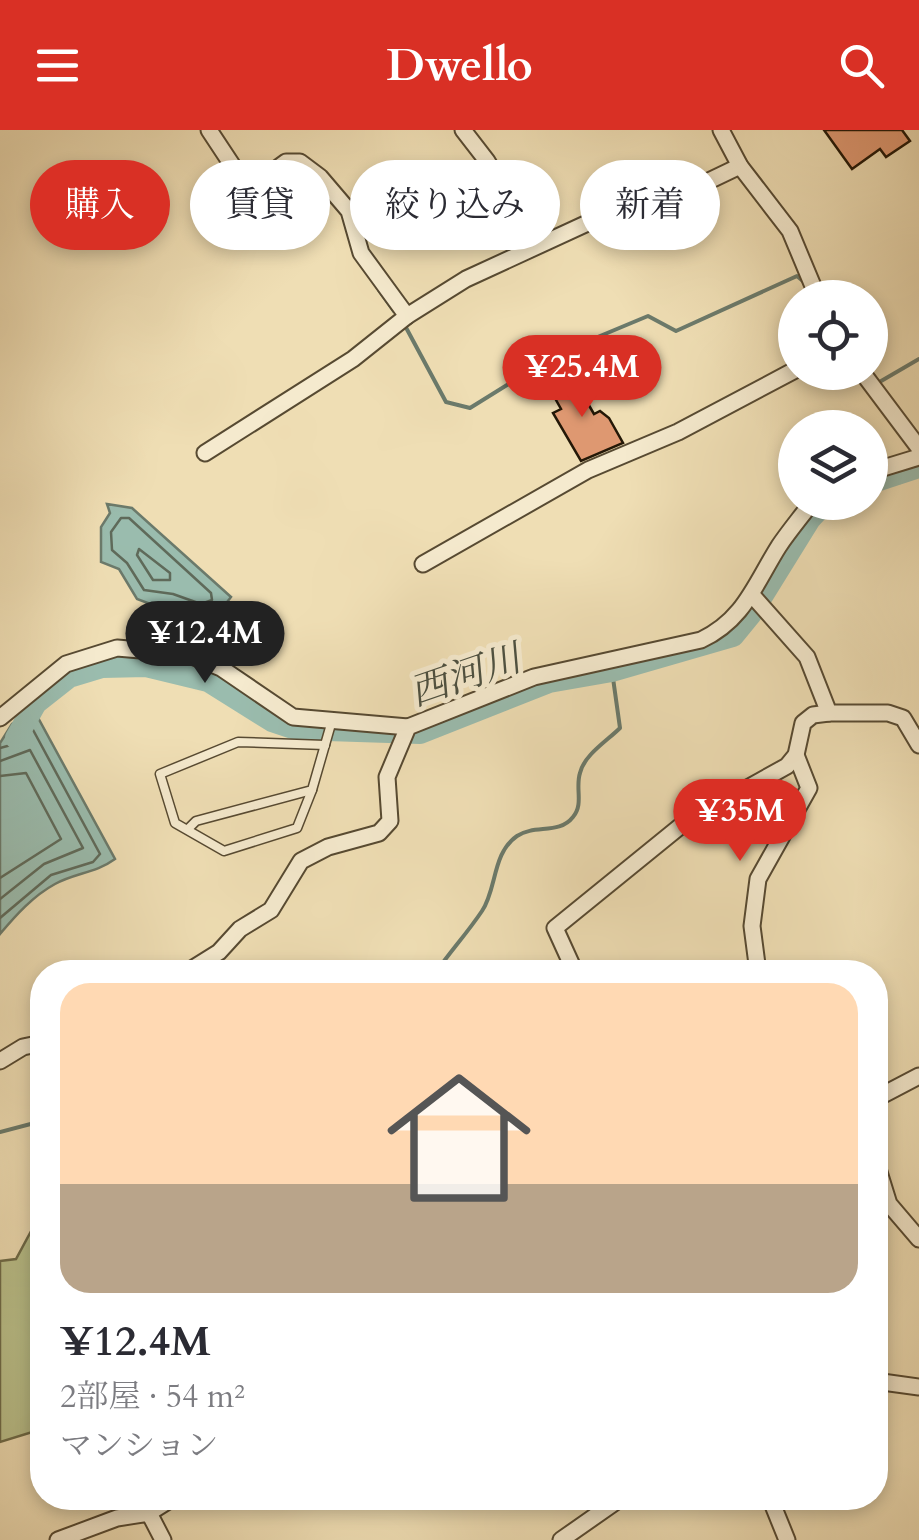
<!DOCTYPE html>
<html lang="ja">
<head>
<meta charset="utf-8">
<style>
  :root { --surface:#fff; --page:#f7f7f7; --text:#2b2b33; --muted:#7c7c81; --accent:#d93025 }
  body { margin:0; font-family:Cardo,"Noto Serif JP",serif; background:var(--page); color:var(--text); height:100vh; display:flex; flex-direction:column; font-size:38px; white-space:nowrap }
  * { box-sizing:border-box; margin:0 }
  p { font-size:32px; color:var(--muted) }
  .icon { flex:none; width:55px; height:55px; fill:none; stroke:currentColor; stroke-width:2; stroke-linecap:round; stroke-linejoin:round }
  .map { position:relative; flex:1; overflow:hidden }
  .sheet { position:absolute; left:30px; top:830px; width:858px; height:550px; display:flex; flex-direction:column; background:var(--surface); border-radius:40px; box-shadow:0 5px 15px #0003 }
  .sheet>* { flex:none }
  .top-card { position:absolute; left:30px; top:30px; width:860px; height:90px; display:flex; gap:20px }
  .tools { position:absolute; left:778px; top:150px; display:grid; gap:20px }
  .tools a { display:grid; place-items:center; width:110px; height:110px; border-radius:50%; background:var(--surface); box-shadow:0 5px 15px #0003; font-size:50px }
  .price { position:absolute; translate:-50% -85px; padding:0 22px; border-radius:35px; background:var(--accent); color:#fff; font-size:32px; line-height:65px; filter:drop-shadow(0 2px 5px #0008) }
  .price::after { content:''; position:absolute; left:50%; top:60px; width:30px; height:22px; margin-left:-15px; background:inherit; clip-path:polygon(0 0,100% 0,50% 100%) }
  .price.current { background:#222; color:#fff }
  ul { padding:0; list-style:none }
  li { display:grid; align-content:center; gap:20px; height:530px; padding:0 30px }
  li span { display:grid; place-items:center; height:310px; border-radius:30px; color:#555 }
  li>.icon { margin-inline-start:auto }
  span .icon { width:180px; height:180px; fill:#fffc; stroke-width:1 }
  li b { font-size:42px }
  .pill { padding:0 35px; border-radius:45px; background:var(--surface); box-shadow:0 5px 15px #0003; font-size:35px; line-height:90px }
  .pill.current { background:var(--accent); color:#fff }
  header { display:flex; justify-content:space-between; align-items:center; height:130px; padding:0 30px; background:var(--accent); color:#fff; font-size:45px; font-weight:800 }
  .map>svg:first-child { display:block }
  .green { fill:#bac18c; stroke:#6f6c4a; stroke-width:2.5 }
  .water { fill:#9abcae; stroke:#6b7a6b; stroke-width:2.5 }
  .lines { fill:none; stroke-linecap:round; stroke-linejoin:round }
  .shore { stroke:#5f6a5a; stroke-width:2.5 }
  .stream { stroke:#6b7a6b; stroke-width:4 }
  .river { stroke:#9abcae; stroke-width:22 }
  .building { fill:#de9871; stroke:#241807; stroke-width:2.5 }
  .service-casing { stroke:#574a32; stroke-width:11 }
  .minor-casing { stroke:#574a32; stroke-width:19 }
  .service { stroke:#f5eace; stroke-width:8 }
  .minor { stroke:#f5eace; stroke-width:15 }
  .labels { text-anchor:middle; stroke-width:10; stroke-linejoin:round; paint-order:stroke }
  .water-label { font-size:38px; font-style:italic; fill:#4d5141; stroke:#f5eace }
</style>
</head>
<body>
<header><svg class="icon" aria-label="menu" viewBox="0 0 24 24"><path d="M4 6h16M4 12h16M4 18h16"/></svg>Dwello<svg class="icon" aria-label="search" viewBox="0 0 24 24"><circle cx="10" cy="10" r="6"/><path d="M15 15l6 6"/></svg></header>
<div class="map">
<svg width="919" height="1410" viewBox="0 0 919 1410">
  <rect width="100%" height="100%" fill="#efdeb4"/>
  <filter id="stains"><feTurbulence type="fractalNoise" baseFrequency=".002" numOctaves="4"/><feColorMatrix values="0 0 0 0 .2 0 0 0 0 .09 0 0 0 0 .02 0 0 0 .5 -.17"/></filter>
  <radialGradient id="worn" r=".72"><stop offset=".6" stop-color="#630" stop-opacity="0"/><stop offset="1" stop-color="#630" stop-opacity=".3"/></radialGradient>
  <polygon class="green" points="42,1090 42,1299 0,1312 0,1131 16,1129 36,1092"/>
  <g class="water">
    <polygon points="107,374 132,378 231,467 224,476 202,486 171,474 153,475 137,469 119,439 101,432 101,397 110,383"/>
    <path d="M31,582L36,584L115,729C96,743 75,743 55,754C33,766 16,785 0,804V613L12,594Z"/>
  </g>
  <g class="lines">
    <g class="shore">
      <polygon points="121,388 129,388 211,463 212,470 201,474 173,464 144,460 127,433 112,420 111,402"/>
      <polygon points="139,419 170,443 170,450 153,450 137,425"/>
      <polyline points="0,618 11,615 22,599 32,598 100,724 93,732 51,745 0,788"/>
      <polyline points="0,631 30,620 83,718 44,734 0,769"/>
      <polyline points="0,646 26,643 61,709 0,748"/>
    </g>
    <g class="stream">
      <polyline points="379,160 394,181"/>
      <polyline points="403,192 446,272 470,278 557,224 648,186 676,201 797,146 804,152"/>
      <polyline points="851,242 868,259"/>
      <polyline points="876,254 919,229"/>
      <path d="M436,842C450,822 468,802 482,781C497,759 492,723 517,706C535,694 559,705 573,687C584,674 575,658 580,643C584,625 607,611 620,598L612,541"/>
      <polyline points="0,1002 42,991"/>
    </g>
    <g class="river">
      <polyline points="870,353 919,337"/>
      <polyline points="16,608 36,573 69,547 102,537 146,536 208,551 272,591 296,599 420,603 549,552 612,541 733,506 751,484 810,389 826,372"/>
    </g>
  </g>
  <g class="building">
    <polygon points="824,0 902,0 910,11 886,27 880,19 852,39"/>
    <polygon points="569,241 594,284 600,281 609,288 623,313 581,331 553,283 561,279 547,254"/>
  </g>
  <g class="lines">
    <defs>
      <g id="service">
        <polyline points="312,660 297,698 224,721 175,693 160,644 238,612 325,615"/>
        <polyline points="188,699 196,691 312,660 331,594"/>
      </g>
      <g id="minor">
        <polyline points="209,0 242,50 256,54 286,32 300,32 320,47 349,81 361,123 407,186"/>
        <polyline points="463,0 487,31 536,114"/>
        <polyline points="721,0 740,36 790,101 818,168"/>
        <polyline points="862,242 919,318"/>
        <polyline points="205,323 353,229 407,186 466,149 657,61 692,59 740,36"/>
        <polyline points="870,342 919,327"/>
        <polyline points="423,434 588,340 678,302 795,240"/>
        <polyline points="752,465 807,527 829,583 888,583 903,588 919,615"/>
        <polyline points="0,588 66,534 117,518 187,524 221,538 293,587 408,597"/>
        <path d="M187,842L219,822L240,799L271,780L301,731L328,717L379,703L390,691L387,647L408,597L534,547L701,510C744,490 755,454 779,416C789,401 801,387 812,372"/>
        <polyline points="575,842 555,798 683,694 787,636 796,625 803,593 813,585 829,583"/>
        <polyline points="758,842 752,796 758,749 809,658 796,625"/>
        <polyline points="0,931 23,917 42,913"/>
        <polyline points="875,969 919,946"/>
        <polyline points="875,1029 889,1074 919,1109"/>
        <polyline points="875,1251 919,1257"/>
        <polyline points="770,1368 787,1410"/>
        <polyline points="149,1383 173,1368"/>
        <polyline points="58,1410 117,1388 149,1383 163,1410"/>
        <polyline points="561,1410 621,1368"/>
      </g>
    </defs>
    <use href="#service" class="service-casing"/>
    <use href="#minor" class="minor-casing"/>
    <use href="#service" class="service"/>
    <use href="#minor" class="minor"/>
  </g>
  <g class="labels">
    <g class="water-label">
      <text transform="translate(465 545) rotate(-19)" y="13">西河川</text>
    </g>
  </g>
  <rect width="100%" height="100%" filter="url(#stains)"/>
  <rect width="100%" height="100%" fill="url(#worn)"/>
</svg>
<div class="tools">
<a><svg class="icon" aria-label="locate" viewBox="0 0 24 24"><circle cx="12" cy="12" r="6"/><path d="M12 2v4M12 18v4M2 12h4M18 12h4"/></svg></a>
<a><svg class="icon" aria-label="layers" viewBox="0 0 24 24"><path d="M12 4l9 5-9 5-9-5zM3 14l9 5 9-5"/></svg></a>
</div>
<b class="price" style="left:582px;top:290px">¥25.4M</b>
<b class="price current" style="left:205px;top:556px">¥12.4M</b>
<b class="price" style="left:740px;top:734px">¥35M</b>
<div class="top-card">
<a class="pill current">購入</a>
<a class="pill">賃貸</a>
<a class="pill">絞り込み</a>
<a class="pill">新着</a>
</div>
<section class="sheet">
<ul>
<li><span style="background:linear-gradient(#ffd9b3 65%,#b9a48a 0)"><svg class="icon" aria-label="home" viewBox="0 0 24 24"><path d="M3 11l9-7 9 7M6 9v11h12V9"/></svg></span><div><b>¥12.4M</b><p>2部屋 · 54 m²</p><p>マンション</p></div></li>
</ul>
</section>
</div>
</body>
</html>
